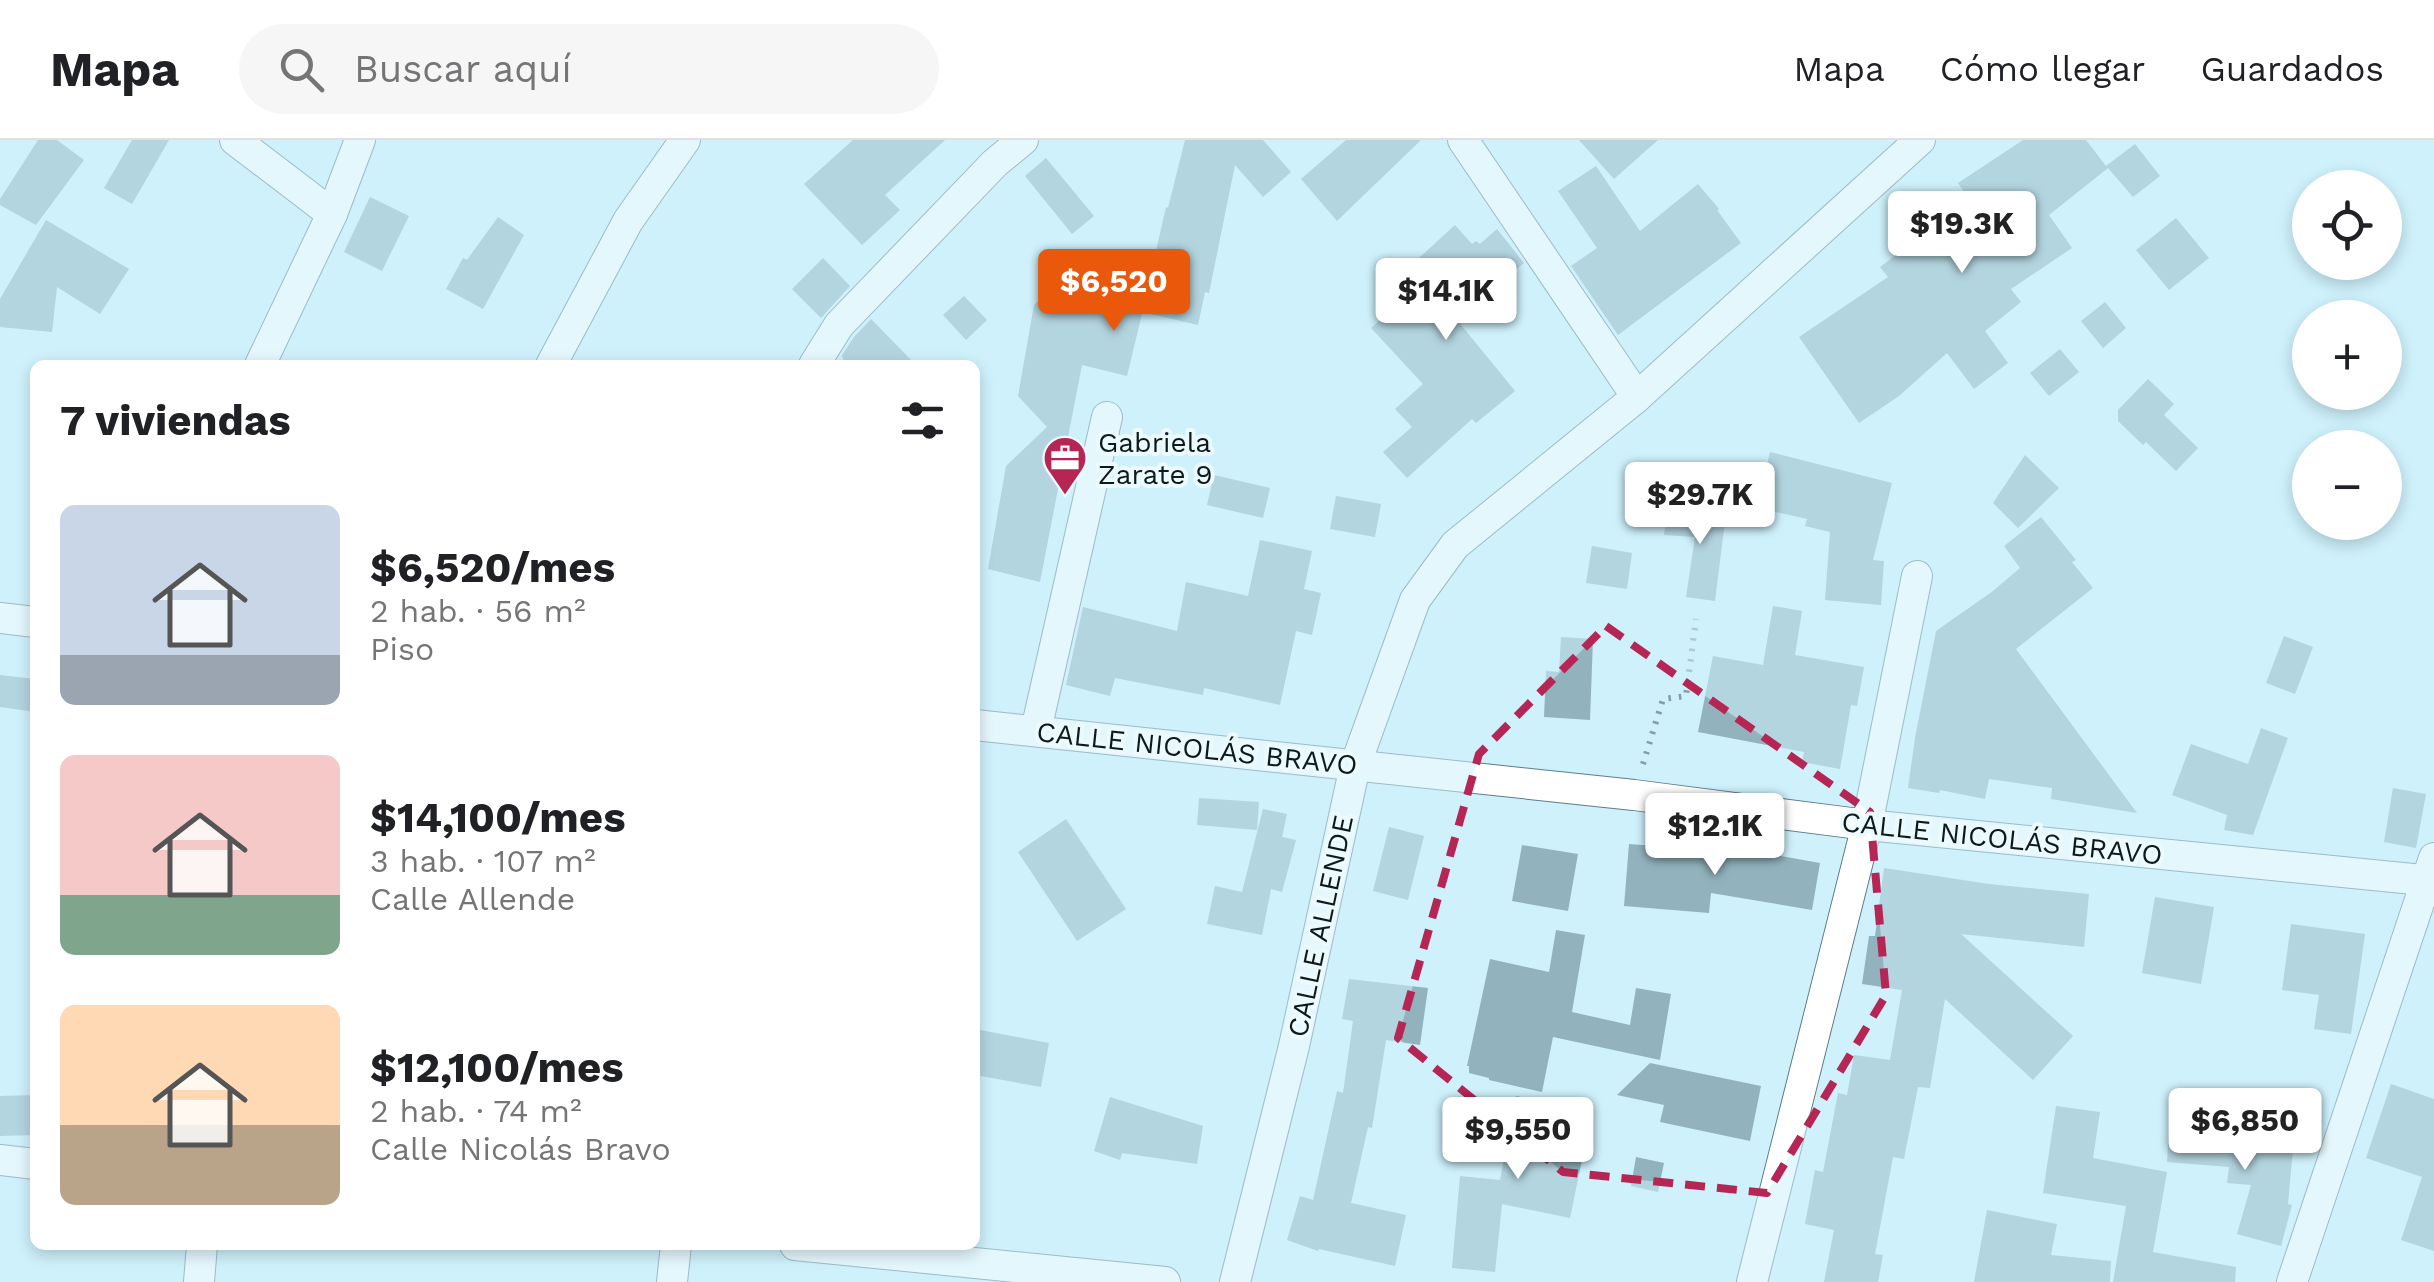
<!DOCTYPE html>
<html lang="es">
<head>
<meta charset="utf-8">
<style>
  :root { --surface:#fff; --page:#f6f6f6; --text:#202124; --muted:#757577; --line:#e0e0e0; --accent:#ea580c }
  body { margin:0; font-family:"Work Sans",sans-serif; background:var(--page); color:var(--text); height:100vh; display:flex; flex-direction:column; font-size:38px; white-space:nowrap }
  * { box-sizing:border-box; margin:0 }
  p { font-size:32px; color:var(--muted) }
  .icon { flex:none; width:55px; height:55px; fill:none; stroke:currentColor; stroke-width:2; stroke-linecap:round; stroke-linejoin:round }
  .map { position:relative; flex:1; overflow:hidden }
  .details { position:absolute; left:30px; top:220px; width:950px; height:890px; display:flex; flex-direction:column; background:var(--surface); border-radius:15px; box-shadow:0 5px 15px #0003 }
  .details>* { flex:none }
  .buttons { position:absolute; left:2292px; top:30px; display:grid; gap:20px }
  .buttons a { display:grid; place-items:center; width:110px; height:110px; border-radius:50%; background:var(--surface); box-shadow:0 5px 15px #0003; font-size:50px }
  .price { position:absolute; translate:-50% -85px; padding:0 22px; border-radius:10px; background:#fff; color:#222; font-size:32px; line-height:65px; filter:drop-shadow(0 2px 5px #0008) }
  .price::after { content:''; position:absolute; left:50%; top:60px; width:30px; height:22px; margin-left:-15px; background:inherit; clip-path:polygon(0 0,100% 0,50% 100%) }
  .price.on { background:var(--accent); color:#fff }
  ul { padding:0; list-style:none }
  li { display:flex; align-items:center; gap:30px; height:250px; padding:0 30px }
  li span { display:grid; place-items:center; flex:none; width:280px; height:200px; border-radius:15px; color:#555 }
  li>.icon { margin-inline-start:auto }
  span .icon { width:120px; height:120px; fill:#fffc; stroke-width:1 }
  li b { font-size:42px }
  h2 { display:flex; justify-content:space-between; align-items:center; height:120px; padding:0 30px; font-size:42px }
  header { display:flex; align-items:center; gap:60px; box-sizing:border-box; height:140px; padding:0 50px; background:var(--surface); border-bottom:2px solid var(--line) }
  header strong { font-size:48px }
  nav { display:flex; gap:55px; margin-inline-start:auto; font-size:35px }
  .search { width:700px; height:90px; background:var(--page); display:flex; align-items:center; gap:25px; box-sizing:border-box; padding:0 35px; border-radius:55px; color:var(--muted); font-size:38px }
  .map>svg:first-child { display:block }
  .building { fill:#92b3be }
  .lines { fill:none; stroke-linecap:round; stroke-linejoin:round }
  .street-casing { stroke:#5e7d87; stroke-width:32 }
  .path { stroke:#829da5; stroke-width:6; stroke-dasharray:2.5 8; stroke-linecap:butt }
  .street { stroke:#fff; stroke-width:30 }
  .marked { fill:none; stroke:#b62654; stroke-width:8; stroke-dasharray:20 12; stroke-linejoin:round }
  .labels { text-anchor:middle; stroke-width:8; stroke-linejoin:round; paint-order:stroke }
  .poi-label { font-size:28px; fill:#0c191d; stroke:#ecfafe; text-anchor:start }
  .street-label { font-size:28px; fill:#0c191d; stroke:#ecfafe }
</style>
</head>
<body>
<header>
<strong>Mapa</strong>
<div class="search"><svg class="icon" aria-label="search" viewBox="0 0 24 24"><circle cx="10" cy="10" r="6"/><path d="M15 15l6 6"/></svg>Buscar aquí</div>
<nav><a>Mapa</a><a>Cómo llegar</a><a>Guardados</a></nav>
</header>
<div class="map">
<svg width="2434" height="1142" viewBox="0 0 2434 1142">
  <rect width="100%" height="100%" fill="#cef1fc"/>
  <g class="building">
    <polygon points="38,0 57,0 84,20 36,85 0,65 0,59"/>
    <polygon points="132,0 169,0 132,64 104,48"/>
    <polygon points="853,0 945,0 885,55 900,70 862,105 804,44"/>
    <polygon points="1185,0 1263,0 1291,32 1263,57 1235,25 1209,153 1205,152 1198,185 1142,172 1147,153 1127,236 1082,225 1040,442 988,429 1006,326 1047,287 1018,256 1034,165 1069,132 1147,151 1166,67 1168,68"/>
    <polygon points="1346,0 1421,0 1337,81 1301,39"/>
    <polygon points="1579,0 1658,0 1614,39"/>
    <polygon points="2023,0 2086,0 2106,26 2135,4 2160,36 2133,57 2108,28 2049,75 2072,108 2011,149 2021,162 1985,191 2008,223 1974,249 1947,213 1899,256 1859,283 1799,197 1888,137 1880,127 1922,95 1929,103 1975,68 1958,43"/>
    <polygon points="1046,18 1094,76 1072,94 1025,36"/>
    <polygon points="1596,26 1640,91 1698,44 1719,69 1717,70 1741,103 1618,195 1571,126 1597,108 1558,51"/>
    <polygon points="370,57 409,76 382,131 344,112"/>
    <polygon points="498,77 524,95 483,169 446,149 463,118 467,120"/>
    <polygon points="2176,78 2209,118 2169,150 2136,110"/>
    <polygon points="46,80 129,129 100,174 57,147 52,192 0,187 0,159"/>
    <polygon points="1455,85 1472,104 1476,101 1480,104 1497,89 1524,123 1457,180 1515,251 1476,283 1472,279 1407,338 1383,312 1412,287 1395,269 1423,244 1371,188 1420,143 1407,129"/>
    <polygon points="823,118 850,146 821,178 792,149"/>
    <polygon points="964,156 987,180 966,200 943,175"/>
    <polygon points="2105,162 2126,188 2103,208 2081,181"/>
    <polygon points="871,179 916,225 845,225 842,215 854,197"/>
    <polygon points="2060,209 2079,232 2049,256 2030,233"/>
    <polygon points="2148,239 2174,264 2164,275 2198,308 2176,331 2146,302 2143,305 2118,281 2118,270"/>
    <polygon points="1770,312 1892,343 1873,420 1884,421 1881,465 1825,460 1830,392 1805,386 1807,379 1757,368"/>
    <polygon points="2025,315 2059,348 2018,388 1993,363"/>
    <polygon points="1214,335 1270,348 1263,378 1207,365"/>
    <polygon points="1336,356 1381,364 1375,397 1330,389"/>
    <polygon points="1668,366 1726,373 1715,461 1686,457 1695,397 1664,395"/>
    <polygon points="2041,377 2076,420 2072,422 2093,448 2016,509 2137,673 2051,659 2052,648 1989,639 1985,659 1940,650 1939,653 1908,648 1915,598 1936,491 1993,451 2020,428 2004,406"/>
    <polygon points="1260,400 1312,411 1304,449 1321,453 1312,495 1296,491 1280,565 1204,548 1203,555 1115,538 1110,556 1066,545 1083,467 1177,491 1186,442 1248,456"/>
    <polygon points="1592,406 1632,413 1627,449 1586,443"/>
    <polygon points="1773,466 1802,471 1795,515 1864,527 1857,566 1851,565 1840,629 1802,622 1804,612 1698,592 1713,516 1763,525"/>
    <polygon points="2284,496 2313,507 2295,554 2266,543"/>
    <polygon points="1561,497 1593,499 1590,580 1544,577 1546,531 1559,532"/>
    <polygon points="0,535 35,539 35,572 0,567"/>
    <polygon points="2261,588 2288,598 2253,695 2224,690 2227,675 2172,655 2191,604 2248,624"/>
    <polygon points="2393,648 2426,654 2416,708 2384,702"/>
    <polygon points="1199,658 1259,662 1257,690 1197,685"/>
    <polygon points="1263,669 1287,674 1282,697 1296,700 1282,752 1271,749 1262,795 1207,784 1215,746 1242,752"/>
    <polygon points="1066,679 1126,769 1077,801 1018,712"/>
    <polygon points="1389,687 1424,696 1408,760 1373,751"/>
    <polygon points="1629,704 1752,713 1752,711 1820,723 1812,770 1711,753 1709,773 1624,766"/>
    <polygon points="1522,705 1578,714 1568,771 1512,761"/>
    <polygon points="1884,728 1989,744 2089,754 2084,807 1961,794 2073,896 2033,940 1945,859 1930,948 1918,947 1904,1019 1893,1017 1875,1114 1883,1115 1878,1142 1824,1142 1834,1090 1805,1084 1815,1030 1823,1032 1838,953 1847,955 1854,915 1890,920 1902,850 1862,844 1869,796 1875,796"/>
    <polygon points="2155,757 2214,767 2201,844 2142,833"/>
    <polygon points="2291,784 2365,794 2351,894 2314,889 2319,855 2282,850"/>
    <polygon points="1556,790 1585,795 1572,872 1630,885 1636,848 1671,854 1660,920 1553,897 1542,952 1489,940 1489,938 1469,933 1469,926 1467,926 1490,819 1549,832"/>
    <polygon points="1349,839 1428,848 1420,905 1386,900 1372,988 1368,987 1351,1063 1406,1075 1395,1126 1319,1109 1318,1111 1287,1100 1300,1056 1313,1060 1337,951 1343,953 1353,881 1342,879"/>
    <polygon points="975,889 1049,903 1041,947 975,935"/>
    <polygon points="1650,923 1761,946 1750,1001 1660,982 1664,965 1617,955"/>
    <polygon points="2391,944 2434,959 2434,1111 2401,1100 2422,1037 2366,1018"/>
    <polygon points="35,955 35,995 0,996 0,956"/>
    <polygon points="1516,956 1572,968 1565,1006 1584,1010 1570,1078 1502,1064 1495,1132 1452,1128 1460,1036 1500,1040"/>
    <polygon points="1110,957 1203,986 1197,1024 1122,1013 1120,1020 1094,1011"/>
    <polygon points="2056,966 2100,972 2093,1018 2167,1032 2153,1112 2236,1127 2235,1142 2113,1142 2126,1066 2043,1053"/>
    <polygon points="2169,987 2294,998 2288,1064 2292,1065 2281,1106 2237,1094 2251,1045 2227,1043 2229,1027 2167,1022"/>
    <polygon points="1636,1017 1664,1023 1658,1052 1631,1046"/>
    <polygon points="1987,1070 2057,1084 2051,1115 2111,1121 2110,1142 1974,1142"/>
  </g>
  <g class="lines">
    <defs>
      <g id="street">
        <polyline points="235,0 332,74"/>
        <polyline points="1463,0 1637,257"/>
        <polyline points="260,225 332,74 360,0"/>
        <polyline points="551,225 628,81 685,0"/>
        <polyline points="814,225 839,185 995,23 1023,0"/>
        <polyline points="0,478 35,482"/>
        <polyline points="975,585 1634,655 1867,685 2434,741"/>
        <polyline points="1036,590 1107,277"/>
        <polyline points="0,1020 35,1024"/>
        <polyline points="795,1105 1165,1142"/>
        <polyline points="199,1142 202,1105"/>
        <polyline points="672,1142 676,1105"/>
        <polyline points="1235,1142 1294,906 1355,626 1415,460 1455,405 1637,257 1920,0"/>
        <polyline points="1752,1142 1867,685 1917,436"/>
        <polyline points="2292,1142 2434,718"/>
      </g>
    </defs>
    <use href="#street" class="street-casing"/>
    <polyline class="path" points="1643,624 1663,559 1686,556 1696,479"/>
    <use href="#street" class="street"/>
  </g>
  <path d="M0 0H2434V1142H0ZM1606,486L1870,672L1886,855L1767,1053L1563,1032L1398,898L1479,614Z" fill="#cef1fc" fill-opacity=".55" fill-rule="evenodd"/>
  <path class="marked" d="M1606,486L1870,672L1886,855L1767,1053L1563,1032L1398,898L1479,614Z"/>
  <defs>
    <symbol id="office-pin" viewBox="-11 -11 22 30"><path d="M0 17L-7.5 6A9.5 9.5 0 1 1 7.5 6Z" fill="#b62654" stroke="#ecfafe"/><path d="M-6-3h4V-5.5h4V-3h4V5H-6ZM-1-4.5V-3h2v-1.5ZM-6 0V1H6V0Z" fill="#fff"/></symbol>
  </defs>
  <g fill-rule="evenodd">
    <use href="#office-pin" x="1040" y="293" width="50" height="68"/>
  </g>
  <g class="labels">
    <g class="poi-label">
      <text x="1098" y="312">Gabriela<tspan x="1098" dy="32">Zarate 9</tspan></text>
    </g>
    <g class="street-label">
      <text transform="translate(1197 608) rotate(6)" y="10">CALLE NICOLÁS BRAVO</text>
      <text transform="translate(2002 698) rotate(6)" y="10">CALLE NICOLÁS BRAVO</text>
      <text transform="translate(1320 786) rotate(-78)" y="10">CALLE ALLENDE</text>
    </g>
  </g>
</svg>
<div class="buttons">
<a><svg class="icon" aria-label="locate" viewBox="0 0 24 24"><circle cx="12" cy="12" r="6"/><path d="M12 2v4M12 18v4M2 12h4M18 12h4"/></svg></a>
<a>+</a>
<a>−</a>
</div>
<b class="price" style="left:1962px;top:136px">$19.3K</b>
<b class="price on" style="left:1114px;top:194px">$6,520</b>
<b class="price" style="left:1446px;top:203px">$14.1K</b>
<b class="price" style="left:1700px;top:407px">$29.7K</b>
<b class="price" style="left:1715px;top:738px">$12.1K</b>
<b class="price" style="left:2245px;top:1033px">$6,850</b>
<b class="price" style="left:1518px;top:1042px">$9,550</b>
<section class="details">
<h2>7 viviendas<svg class="icon" aria-label="filters" viewBox="0 0 24 24"><path d="M4 7h16M4 17h16"/><circle cx="9" cy="7" r="2"/><circle cx="15" cy="17" r="2"/></svg></h2>
<ul>
<li><span style="background:linear-gradient(#c9d6e8 75%,#9aa5b1 0)"><svg class="icon" aria-label="home" viewBox="0 0 24 24"><path d="M3 11l9-7 9 7M6 9v11h12V9"/></svg></span><div><b>$6,520/mes</b><p>2 hab. · 56 m²</p><p>Piso</p></div></li>
<li><span style="background:linear-gradient(#f6c9c9 70%,#7fa58c 0)"><svg class="icon" aria-label="home" viewBox="0 0 24 24"><path d="M3 11l9-7 9 7M6 9v11h12V9"/></svg></span><div><b>$14,100/mes</b><p>3 hab. · 107 m²</p><p>Calle Allende</p></div></li>
<li><span style="background:linear-gradient(#ffd9b3 60%,#b9a48a 0)"><svg class="icon" aria-label="home" viewBox="0 0 24 24"><path d="M3 11l9-7 9 7M6 9v11h12V9"/></svg></span><div><b>$12,100/mes</b><p>2 hab. · 74 m²</p><p>Calle Nicolás Bravo</p></div></li>
</ul>
</section>
</div>
</body>
</html>
